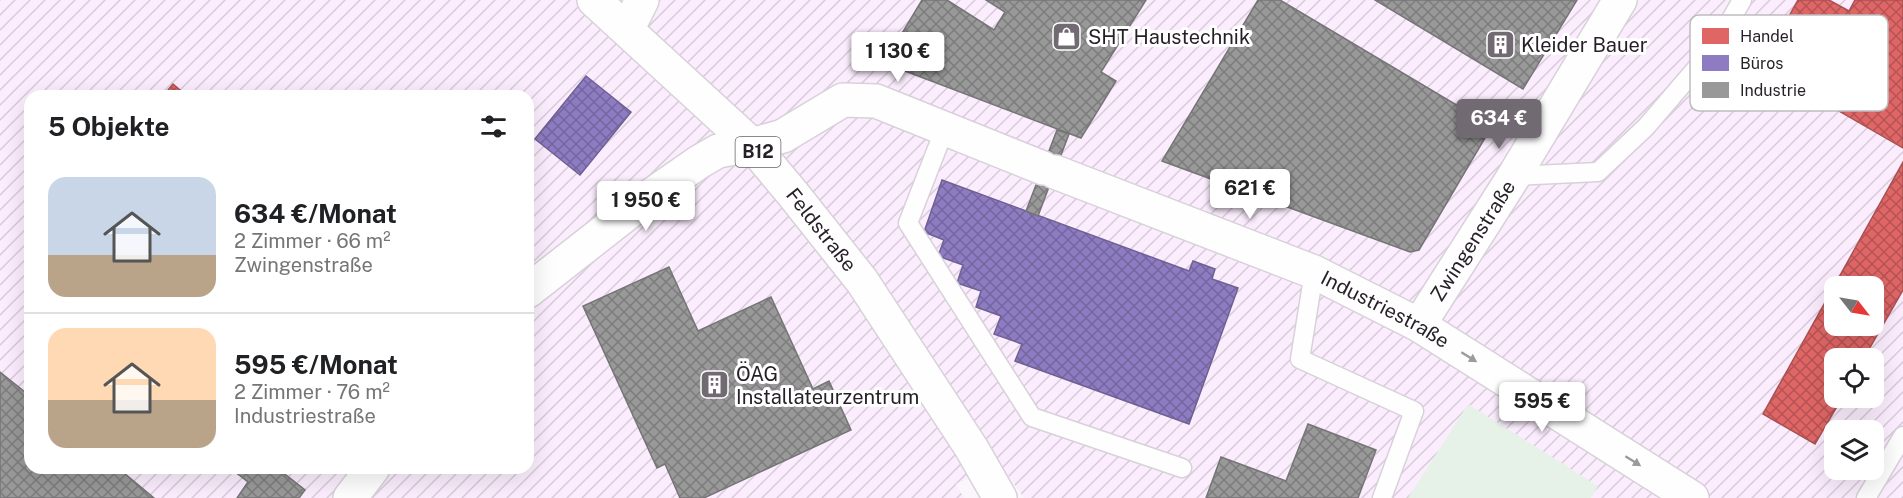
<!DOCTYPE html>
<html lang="de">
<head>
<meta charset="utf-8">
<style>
  :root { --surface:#fff; --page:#f6f6f6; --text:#202124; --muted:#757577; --line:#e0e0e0; --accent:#716a72 }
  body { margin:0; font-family:"Public Sans",sans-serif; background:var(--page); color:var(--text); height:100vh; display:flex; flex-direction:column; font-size:22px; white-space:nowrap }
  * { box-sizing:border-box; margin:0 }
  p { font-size:20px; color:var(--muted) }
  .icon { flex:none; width:33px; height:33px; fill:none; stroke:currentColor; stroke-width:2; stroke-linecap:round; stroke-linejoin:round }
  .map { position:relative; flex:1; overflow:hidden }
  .drawer { position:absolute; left:24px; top:90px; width:510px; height:384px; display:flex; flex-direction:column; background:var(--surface); border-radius:18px; box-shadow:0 6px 24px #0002 }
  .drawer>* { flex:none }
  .needle { width:39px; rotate:121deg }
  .tools { position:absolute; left:1824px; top:276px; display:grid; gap:12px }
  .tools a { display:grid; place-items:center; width:60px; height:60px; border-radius:12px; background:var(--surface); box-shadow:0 6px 24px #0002; font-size:30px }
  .price { position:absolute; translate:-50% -51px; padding:0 14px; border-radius:6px; background:#fff; color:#222; font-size:20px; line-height:39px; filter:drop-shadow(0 2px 3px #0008) }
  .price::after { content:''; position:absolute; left:50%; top:36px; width:18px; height:14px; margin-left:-9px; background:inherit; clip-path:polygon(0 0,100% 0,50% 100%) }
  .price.on { background:var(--accent); color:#fff }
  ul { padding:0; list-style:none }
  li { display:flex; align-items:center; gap:18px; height:150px; padding:0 24px }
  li+li { border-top:2px solid var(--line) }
  li span { display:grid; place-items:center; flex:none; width:168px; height:120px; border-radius:18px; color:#555 }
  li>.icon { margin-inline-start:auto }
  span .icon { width:72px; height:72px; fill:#fffc; stroke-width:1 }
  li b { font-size:26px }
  h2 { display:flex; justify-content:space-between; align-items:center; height:72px; padding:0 24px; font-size:26px }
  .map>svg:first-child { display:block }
  .industrial { fill:url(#industrial-furrows); fill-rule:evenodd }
  .park { fill:#e6f2e7 }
  .shops { fill:url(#shops-cross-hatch); stroke:#a85153; stroke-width:1.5; fill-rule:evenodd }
  .offices { fill:url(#offices-cross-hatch); stroke:#6f6094; stroke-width:1.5 }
  .industry { fill:url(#industry-cross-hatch); stroke:#767477; stroke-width:1.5 }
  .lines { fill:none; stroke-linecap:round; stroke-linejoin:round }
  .lane-casing { stroke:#d8d1d9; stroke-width:21 }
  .street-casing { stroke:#d8d1d9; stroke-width:36 }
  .primary-casing { stroke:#d8d1d9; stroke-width:36 }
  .lane { stroke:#fefeff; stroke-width:18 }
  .street { stroke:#fefeff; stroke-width:33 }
  .primary { stroke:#fefeff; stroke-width:33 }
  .oneway { fill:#9d9a9e }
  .labels { text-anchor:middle; stroke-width:6; stroke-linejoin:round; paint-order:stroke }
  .shield { fill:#fff; stroke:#676268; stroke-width:1.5 }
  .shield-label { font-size:18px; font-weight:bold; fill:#261f27 }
  .poi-label { font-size:20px; fill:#261f27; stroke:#fff; text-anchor:start }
  .street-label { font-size:20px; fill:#261f27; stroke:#fff }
  .key { fill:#fff; stroke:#bebcbe; stroke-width:1.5 }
  .key-label { font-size:16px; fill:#261f27 }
</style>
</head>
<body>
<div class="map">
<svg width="1903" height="498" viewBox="0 0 1903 498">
  <defs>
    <pattern id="industrial-furrows" width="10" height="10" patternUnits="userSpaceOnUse" patternTransform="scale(1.5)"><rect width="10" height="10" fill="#fbedfd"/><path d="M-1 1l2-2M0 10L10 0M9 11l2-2" fill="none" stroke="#d7cbd9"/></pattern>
    <pattern id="shops-cross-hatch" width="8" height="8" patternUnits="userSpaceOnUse" patternTransform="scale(1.5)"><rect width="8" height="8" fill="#e06666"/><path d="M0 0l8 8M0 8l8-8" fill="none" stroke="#b55354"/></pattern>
    <pattern id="offices-cross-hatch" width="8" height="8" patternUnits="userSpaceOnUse" patternTransform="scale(1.5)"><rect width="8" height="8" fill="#8e7cc3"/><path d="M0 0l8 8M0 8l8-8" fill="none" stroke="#74659e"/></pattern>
    <pattern id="industry-cross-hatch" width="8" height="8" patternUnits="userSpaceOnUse" patternTransform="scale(1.5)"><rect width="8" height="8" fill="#999"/><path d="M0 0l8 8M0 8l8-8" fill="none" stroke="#7d7c7d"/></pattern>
  </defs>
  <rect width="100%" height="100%" fill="#fbf5fc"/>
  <path class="industrial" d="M0,0H1903V498H1024L1000,464L956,484L964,498H0ZM30,96H528V468H30ZM1834,286H1874V326H1834ZM1834,358H1874V398H1834ZM1834,430H1874V470H1834Z"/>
  <polygon class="park" points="1468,404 1598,486 1591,498 1408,498"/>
  <g class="shops">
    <polygon points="1798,0 1829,0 1849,11 1855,0 1903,0 1903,148 1761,66"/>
    <polygon points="173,84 187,96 163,96"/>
    <path d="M1903,162V290L1864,358H1834V398H1842L1815,444L1763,414ZM1834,286H1874V326H1834Z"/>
  </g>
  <g class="offices">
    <polygon points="586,76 631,112 580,175 535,139"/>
    <polygon points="942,180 1189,271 1193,261 1215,269 1212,279 1238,288 1189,424 1015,361 1022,344 994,334 1001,316 976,307 981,291 957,283 963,265 938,256 944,240 924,232"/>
  </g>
  <g class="industry">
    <polygon points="922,0 947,0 994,30 1005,12 986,0 1146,0 1101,72 1116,81 1081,138 884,63"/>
    <polygon points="1258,0 1280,0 1492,126 1419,250 1410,252 1162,161"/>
    <polygon points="1375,0 1577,0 1523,89"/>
    <polygon points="1057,130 1069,134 1038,216 1026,211"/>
    <polygon points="669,267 698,331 771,297 813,389 829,381 851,430 704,498 680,498 665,464 657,468 583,306"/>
    <polygon points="0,372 30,396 30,468 118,468 154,498 0,498"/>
    <polygon points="1308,424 1376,450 1358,498 1206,498 1221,457 1286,481"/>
    <polygon points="230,468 277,468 305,490 299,498 237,498 248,482"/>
  </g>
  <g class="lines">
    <defs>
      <g id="lane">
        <polyline points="945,128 908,223 1032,417 1182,468"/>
        <polyline points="1514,176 1598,172 1646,127 1717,44 1742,0"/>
        <polyline points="1314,272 1300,359 1414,411 1382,498"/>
        <polyline points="1866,498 1903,436"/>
      </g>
      <g id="street">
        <polyline points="627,30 642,0"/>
        <path id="s1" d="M1055,172L1314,272L1419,325L1692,498"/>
        <polyline points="528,291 643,201 699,162 718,151 752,145 783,136 843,100 876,101 1043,168"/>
        <path id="s2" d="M1419,325L1514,176L1620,0"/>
        <polyline points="350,498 373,468"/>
      </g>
      <g id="primary">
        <path id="s3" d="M594,0L752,145L793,194L862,281L972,449L1000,498"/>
      </g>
    </defs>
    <use href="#lane" class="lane-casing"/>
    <use href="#street" class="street-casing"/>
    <use href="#primary" class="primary-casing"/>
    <use href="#lane" class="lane"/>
    <use href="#street" class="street"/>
    <use href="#primary" class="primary"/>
  </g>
  <defs><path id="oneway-solid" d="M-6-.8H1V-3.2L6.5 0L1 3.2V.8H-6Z" transform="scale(1.5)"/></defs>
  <g class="oneway">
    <use href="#oneway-solid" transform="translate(1469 357) rotate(32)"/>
    <use href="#oneway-solid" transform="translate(1633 461) rotate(32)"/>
  </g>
  <defs>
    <symbol id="shop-square" viewBox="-11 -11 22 22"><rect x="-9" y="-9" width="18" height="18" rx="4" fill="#716a72" stroke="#fff"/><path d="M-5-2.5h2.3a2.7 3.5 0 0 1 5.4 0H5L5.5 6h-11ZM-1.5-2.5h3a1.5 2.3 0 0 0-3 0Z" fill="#fff"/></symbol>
    <symbol id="building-square" viewBox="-11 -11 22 22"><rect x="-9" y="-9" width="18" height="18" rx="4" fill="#716a72" stroke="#fff"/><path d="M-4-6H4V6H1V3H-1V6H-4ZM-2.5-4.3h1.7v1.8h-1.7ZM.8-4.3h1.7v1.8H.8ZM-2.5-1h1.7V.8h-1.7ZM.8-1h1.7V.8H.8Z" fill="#fff"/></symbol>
  </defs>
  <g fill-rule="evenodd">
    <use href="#shop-square" x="1050" y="20" width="33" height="33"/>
    <use href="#building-square" x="1484" y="28" width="33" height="33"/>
    <use href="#building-square" x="698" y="368" width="33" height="33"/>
  </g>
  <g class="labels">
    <rect class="shield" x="735.5" y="137" width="45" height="30" rx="4.5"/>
    <g class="shield-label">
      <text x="758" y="158">B12</text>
    </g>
    <g class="poi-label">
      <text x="1088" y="44">SHT Haustechnik</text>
      <text x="1521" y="52">Kleider Bauer</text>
      <text x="736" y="381">ÖAG<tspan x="736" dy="23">Installateurzentrum</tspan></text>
    </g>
    <g class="street-label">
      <text dy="7" stroke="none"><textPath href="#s3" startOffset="324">Feldstraße</textPath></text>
      <text dy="7" stroke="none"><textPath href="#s2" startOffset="100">Zwingenstraße</textPath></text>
      <text dy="7" stroke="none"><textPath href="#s1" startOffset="358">Industriestraße</textPath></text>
    </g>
  </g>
  <rect x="1690" y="15" width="198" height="96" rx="9" class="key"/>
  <rect x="1702" y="28" width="27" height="16" fill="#e06666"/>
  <rect x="1702" y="55" width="27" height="16" fill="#8e7cc3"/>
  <rect x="1702" y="82" width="27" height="16" fill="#999"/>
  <g class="key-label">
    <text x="1740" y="42">Handel</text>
    <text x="1740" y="69">Büros</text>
    <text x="1740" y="96">Industrie</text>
  </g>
</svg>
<div class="tools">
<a><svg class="needle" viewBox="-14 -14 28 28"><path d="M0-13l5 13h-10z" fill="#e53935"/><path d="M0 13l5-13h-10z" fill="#757577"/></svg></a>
<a><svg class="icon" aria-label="locate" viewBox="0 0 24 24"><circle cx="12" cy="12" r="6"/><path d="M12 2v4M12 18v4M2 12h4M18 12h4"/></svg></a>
<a><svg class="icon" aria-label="layers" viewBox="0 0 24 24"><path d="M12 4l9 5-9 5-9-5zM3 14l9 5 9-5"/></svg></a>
</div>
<b class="price" style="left:898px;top:83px">1 130 €</b>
<b class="price on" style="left:1499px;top:150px">634 €</b>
<b class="price" style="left:1250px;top:220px">621 €</b>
<b class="price" style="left:646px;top:232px">1 950 €</b>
<b class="price" style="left:1542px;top:433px">595 €</b>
<section class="drawer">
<h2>5 Objekte<svg class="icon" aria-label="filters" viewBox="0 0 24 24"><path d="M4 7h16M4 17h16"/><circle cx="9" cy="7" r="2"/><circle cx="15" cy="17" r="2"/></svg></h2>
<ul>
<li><span style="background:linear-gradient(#c9d6e8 65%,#b9a48a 0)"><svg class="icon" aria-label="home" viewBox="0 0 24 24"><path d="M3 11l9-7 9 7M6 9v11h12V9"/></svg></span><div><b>634 €/Monat</b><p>2 Zimmer · 66 m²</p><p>Zwingenstraße</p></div></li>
<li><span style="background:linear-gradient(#ffd9b3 60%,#b9a48a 0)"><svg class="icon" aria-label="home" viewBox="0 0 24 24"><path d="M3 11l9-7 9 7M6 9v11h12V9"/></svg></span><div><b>595 €/Monat</b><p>2 Zimmer · 76 m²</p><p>Industriestraße</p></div></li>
</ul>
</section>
</div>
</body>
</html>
